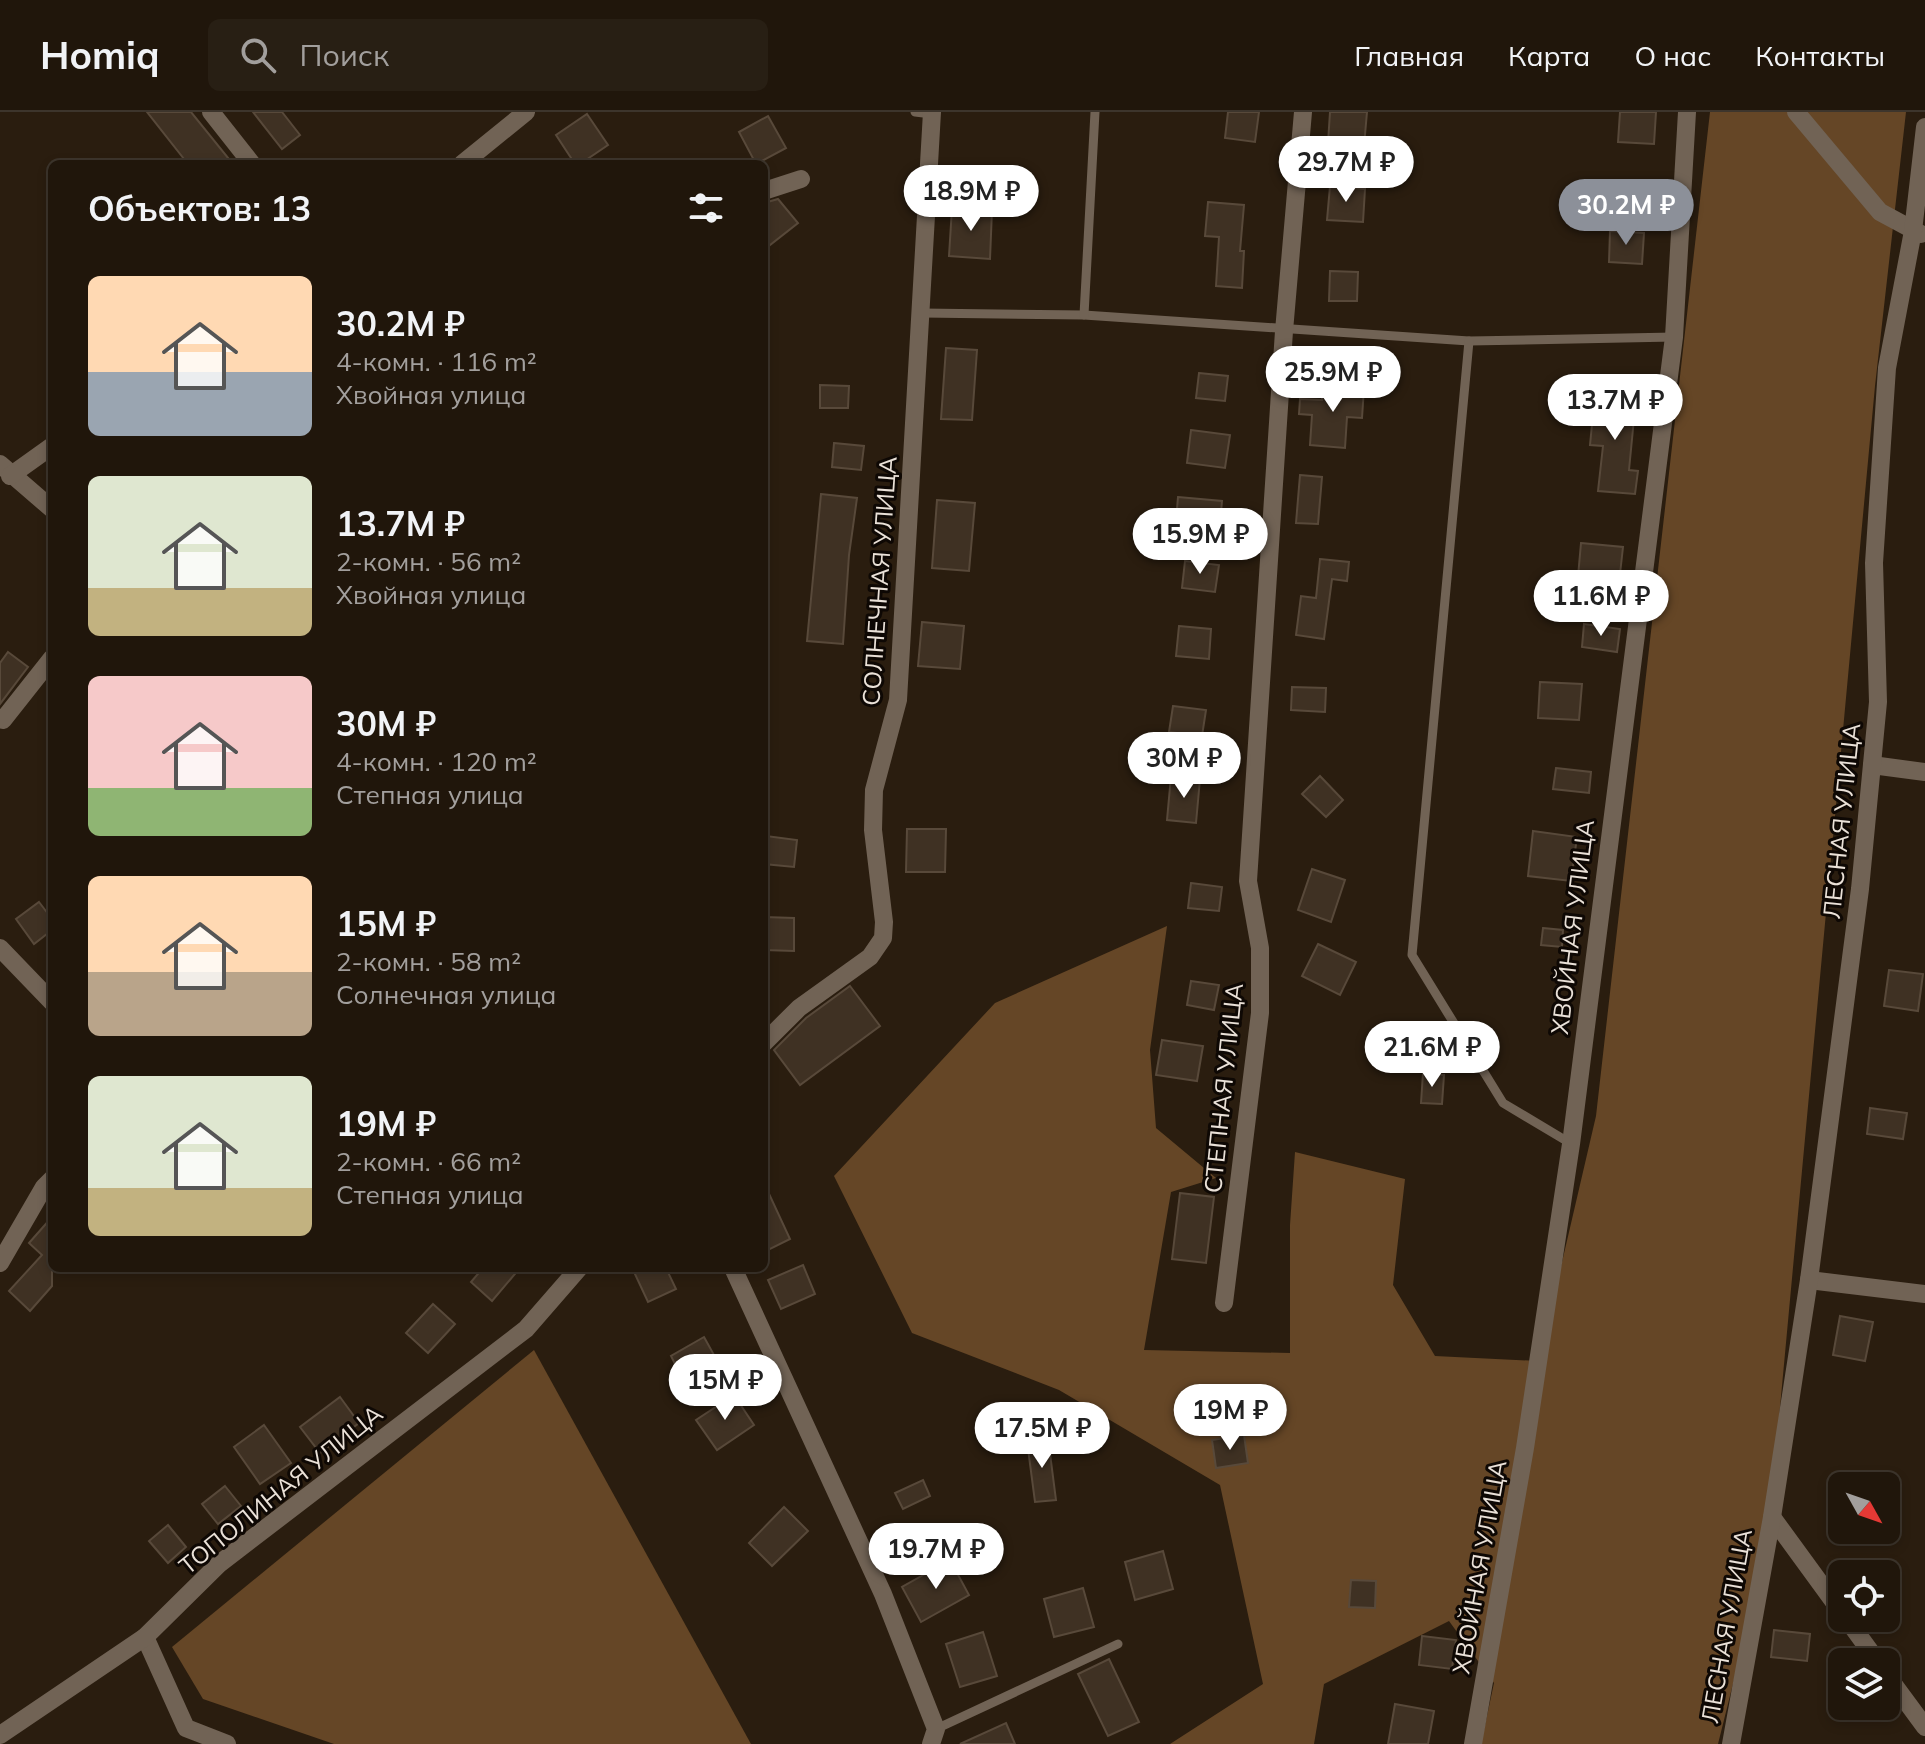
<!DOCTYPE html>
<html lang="ru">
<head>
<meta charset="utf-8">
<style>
  :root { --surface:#20160b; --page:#281f14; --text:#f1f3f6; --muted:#a29f9d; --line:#3d352c; --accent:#8c9099 }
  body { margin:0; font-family:Mulish,sans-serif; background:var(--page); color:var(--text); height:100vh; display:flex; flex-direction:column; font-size:30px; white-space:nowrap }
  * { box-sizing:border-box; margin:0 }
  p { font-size:26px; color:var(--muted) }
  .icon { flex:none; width:44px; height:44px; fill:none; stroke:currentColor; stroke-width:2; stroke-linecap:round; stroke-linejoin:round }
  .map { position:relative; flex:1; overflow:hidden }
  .panel { position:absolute; left:48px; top:48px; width:720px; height:1112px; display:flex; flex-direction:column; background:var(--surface); border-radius:12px; box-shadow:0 4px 12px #0003,0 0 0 2px var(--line) }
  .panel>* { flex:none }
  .needle { width:52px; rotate:130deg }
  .buttons { position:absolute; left:1828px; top:1360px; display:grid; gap:16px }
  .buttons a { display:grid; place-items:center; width:72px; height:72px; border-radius:12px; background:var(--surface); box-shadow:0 4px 12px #0003,0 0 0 2px var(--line); font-size:40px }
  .price { position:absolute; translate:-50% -68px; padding:0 18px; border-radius:28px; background:#fff; color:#222; font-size:26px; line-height:52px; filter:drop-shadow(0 2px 4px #0008) }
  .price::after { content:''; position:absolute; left:50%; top:48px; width:24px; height:18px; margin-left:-12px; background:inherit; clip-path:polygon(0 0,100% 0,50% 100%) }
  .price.current { background:var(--accent); color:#fff }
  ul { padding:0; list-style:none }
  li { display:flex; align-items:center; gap:24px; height:200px; padding:0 40px }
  li span { display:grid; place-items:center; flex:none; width:224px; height:160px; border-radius:12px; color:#555 }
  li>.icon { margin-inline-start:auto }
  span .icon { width:96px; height:96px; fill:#fffc; stroke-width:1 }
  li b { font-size:34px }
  h2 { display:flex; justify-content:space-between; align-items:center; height:96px; padding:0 40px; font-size:34px }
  header { display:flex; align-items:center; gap:48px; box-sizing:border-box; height:112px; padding:0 40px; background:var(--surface); border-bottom:2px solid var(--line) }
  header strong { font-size:38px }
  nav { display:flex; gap:44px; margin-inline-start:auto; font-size:28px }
  .search { width:560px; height:72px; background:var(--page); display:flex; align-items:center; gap:20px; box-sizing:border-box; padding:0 28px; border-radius:12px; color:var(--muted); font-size:30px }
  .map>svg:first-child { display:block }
  .forest { fill:#654626 }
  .building { fill:#3f3123; stroke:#58493a; stroke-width:2 }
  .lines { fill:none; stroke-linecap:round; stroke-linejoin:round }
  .lane { stroke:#716355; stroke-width:9 }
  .street { stroke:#716355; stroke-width:18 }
  .labels { text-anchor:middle; stroke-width:6; stroke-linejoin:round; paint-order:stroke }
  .street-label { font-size:24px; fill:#eae1d8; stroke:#0e0804 }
</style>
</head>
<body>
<header>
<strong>Homiq</strong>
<div class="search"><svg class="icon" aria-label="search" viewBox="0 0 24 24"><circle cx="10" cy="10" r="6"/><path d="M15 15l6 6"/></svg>Поиск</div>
<nav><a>Главная</a><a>Карта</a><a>О нас</a><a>Контакты</a></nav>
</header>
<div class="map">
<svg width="1925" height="1632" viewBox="0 0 1925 1632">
  <rect width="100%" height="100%" fill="#2a1d0f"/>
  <g class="forest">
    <polygon points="1710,0 1906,0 1875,274 1767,1435 1718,1632 1481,1632 1494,1571 1449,1509 1324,1572 1314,1632 1170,1632 1263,1572 1220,1373 1059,1278 912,1221 834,1064 995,891 1167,814 1150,938 1156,1016 1216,1066 1171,1080 1144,1238 1290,1241 1290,1113 1295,1040 1405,1067 1393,1173 1435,1244 1539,1249 1596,1004"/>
    <polygon points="534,1238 751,1632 334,1632 203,1587 172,1535"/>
  </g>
  <g class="building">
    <polygon points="147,0 191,0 233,52 188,52"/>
    <polygon points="253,0 282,0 300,23 282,37"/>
    <polygon points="1228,0 1259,0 1255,30 1225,26"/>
    <polygon points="1330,0 1367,0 1364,34 1328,31"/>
    <polygon points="1620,0 1656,0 1654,32 1618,30"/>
    <polygon points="587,2 608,33 580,52 575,52 556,23"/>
    <polygon points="768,4 786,36 756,52 739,20"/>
    <polygon points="1330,74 1365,77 1363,110 1327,108"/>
    <polygon points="778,87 798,111 770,133 764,125 764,91"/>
    <polygon points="1208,90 1244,93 1240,139 1244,139 1242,176 1216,174 1219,125 1205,124"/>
    <polygon points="952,96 992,98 990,147 949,144"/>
    <polygon points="1610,119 1644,121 1642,152 1609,150"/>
    <polygon points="1330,159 1358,160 1357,189 1329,189"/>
    <polygon points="946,236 977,238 972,308 941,307"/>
    <polygon points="1199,261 1228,264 1225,289 1196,286"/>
    <polygon points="820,273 849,274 848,296 820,296"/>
    <polygon points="1322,273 1364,276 1362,306 1347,305 1345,336 1310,333 1312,303 1299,302 1300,287 1322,288"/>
    <polygon points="1595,282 1636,286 1629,358 1638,359 1635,382 1598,379 1603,334 1590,333"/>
    <polygon points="1191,318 1230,323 1225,356 1187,351"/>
    <polygon points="834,331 864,334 861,358 832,355"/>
    <polygon points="1300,363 1322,365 1318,412 1296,411"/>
    <polygon points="821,382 857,386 849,443 843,532 807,529"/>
    <polygon points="1178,385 1222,389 1220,413 1176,409"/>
    <polygon points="937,388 975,391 969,459 932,456"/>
    <polygon points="1581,431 1623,435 1618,480 1577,476"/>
    <polygon points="1320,447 1349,450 1347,469 1332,467 1324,527 1296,523 1301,484 1316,486"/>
    <polygon points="1185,449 1219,453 1215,480 1182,476"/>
    <polygon points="922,510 964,514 960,557 918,554"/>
    <polygon points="1584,512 1620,517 1617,540 1582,535"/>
    <polygon points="1179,514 1211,517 1209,547 1176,544"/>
    <polygon points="8,540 28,555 0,592 0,551"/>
    <polygon points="1540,570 1582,572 1579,608 1538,606"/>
    <polygon points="1292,575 1326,576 1325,600 1291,598"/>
    <polygon points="1173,594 1206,598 1202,624 1169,620"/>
    <polygon points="1556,656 1591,660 1589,681 1553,677"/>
    <polygon points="1171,664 1200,667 1196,711 1167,708"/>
    <polygon points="1320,664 1343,688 1326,705 1302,682"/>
    <polygon points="907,717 946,717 945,760 906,760"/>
    <polygon points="1533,719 1577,725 1571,769 1528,764"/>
    <polygon points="766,724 797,728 794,755 764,752"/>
    <polygon points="1312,757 1345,768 1331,810 1298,798"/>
    <polygon points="1191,771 1222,775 1219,799 1188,796"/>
    <polygon points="39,790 52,807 52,818 34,832 16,807"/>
    <polygon points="764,805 794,806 794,839 764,838"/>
    <polygon points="1543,816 1563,818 1562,835 1541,833"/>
    <polygon points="1318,832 1356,850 1340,883 1302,864"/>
    <polygon points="1889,858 1923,862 1918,899 1884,894"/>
    <polygon points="1191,869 1219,873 1214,898 1187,893"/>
    <polygon points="850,874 880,914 800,973 774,938 806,906"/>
    <polygon points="1162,928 1203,934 1197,969 1156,963"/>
    <polygon points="1423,961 1444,963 1442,992 1421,991"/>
    <polygon points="1870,996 1907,1001 1903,1027 1867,1022"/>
    <polygon points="764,1071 790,1127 764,1140"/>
    <polygon points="1180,1081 1214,1085 1206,1151 1172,1147"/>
    <polygon points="52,1105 52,1174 30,1199 9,1179 42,1143 29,1131"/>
    <polygon points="803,1153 815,1182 781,1197 768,1168"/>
    <polygon points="483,1156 520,1156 492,1189 471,1170"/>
    <polygon points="642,1156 666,1156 676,1177 648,1190 634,1160"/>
    <polygon points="433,1192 455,1212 428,1241 406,1221"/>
    <polygon points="1840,1204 1873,1210 1865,1249 1833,1243"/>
    <polygon points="704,1225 714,1243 680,1262 671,1244"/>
    <polygon points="734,1283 754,1313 717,1338 696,1308"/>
    <polygon points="340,1285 359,1311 320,1341 300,1315"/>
    <polygon points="264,1313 291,1351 260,1372 234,1335"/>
    <polygon points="1244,1323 1248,1351 1216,1356 1212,1328"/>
    <polygon points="1048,1326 1056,1388 1035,1390 1027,1329"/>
    <polygon points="923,1368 930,1384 903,1397 895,1381"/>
    <polygon points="225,1374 241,1394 218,1412 202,1392"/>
    <polygon points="784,1395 808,1419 772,1454 749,1431"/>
    <polygon points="168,1413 186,1435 168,1451 149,1429"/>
    <polygon points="1163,1439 1173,1477 1135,1488 1125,1450"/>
    <polygon points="950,1448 969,1483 921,1510 902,1475"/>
    <polygon points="1351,1468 1376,1469 1375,1496 1349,1495"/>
    <polygon points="1083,1476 1094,1515 1054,1525 1044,1487"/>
    <polygon points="1774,1518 1810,1522 1807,1549 1771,1545"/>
    <polygon points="983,1520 997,1564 960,1575 946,1532"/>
    <polygon points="1422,1524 1456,1528 1452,1557 1419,1553"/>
    <polygon points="1109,1547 1139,1610 1108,1624 1078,1562"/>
    <polygon points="1395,1592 1434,1599 1428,1632 1388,1632"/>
    <polygon points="1006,1611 1015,1632 960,1632"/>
  </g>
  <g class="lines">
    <g class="lane">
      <polyline points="915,0 932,2"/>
      <polyline points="922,201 1084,203 1469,229 1674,225"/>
      <polyline points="1084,203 1095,0"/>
      <polyline points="1469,229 1412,843 1503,991 1570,1031"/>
      <polyline points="936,1617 1118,1532"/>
    </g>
    <g class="street">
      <polyline points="211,0 252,52"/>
      <polyline points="1796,0 1880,100 1921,122"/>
      <polyline points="462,52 526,0"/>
      <polyline points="764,79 801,67"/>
      <polyline points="0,352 52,397"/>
      <polyline points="10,364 52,334"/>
      <polyline points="3,608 52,546"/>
      <polyline points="1872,653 1925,660"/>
      <polyline points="0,836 52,890"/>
      <polyline points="764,931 799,896 870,845 883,826 884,810 873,718 874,678 898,588 932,0"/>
      <polyline points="0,1151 44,1075 52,1067"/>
      <polyline points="733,1156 883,1482 936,1617 931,1632"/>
      <polyline points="1809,1168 1925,1182"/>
      <polyline points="1224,1191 1260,901 1260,836 1248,769 1284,219 1303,0"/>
      <polyline points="1772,1405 1842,1501"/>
      <polyline points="1846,1506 1878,1550"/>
      <polyline points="145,1525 186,1616 227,1632"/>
      <polyline points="1886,1562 1925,1615"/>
      <polyline points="0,1623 145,1525 219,1452 526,1217 579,1156"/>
      <polyline points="1473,1632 1525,1336 1571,1032 1674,225 1687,0"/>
      <polyline points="1731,1632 1772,1405 1809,1168 1860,777 1878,590 1874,451 1887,256 1913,119 1925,15"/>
    </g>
  </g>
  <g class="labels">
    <g class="street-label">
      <text transform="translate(880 469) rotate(-86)" y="8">СОЛНЕЧНАЯ УЛИЦА</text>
      <text transform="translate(1842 709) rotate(-84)" y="8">ЛЕСНАЯ УЛИЦА</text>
      <text transform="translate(1573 815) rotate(-83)" y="8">ХВОЙНАЯ УЛИЦА</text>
      <text transform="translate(1224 976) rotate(-84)" y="8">СТЕПНАЯ УЛИЦА</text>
      <text transform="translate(281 1378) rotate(-39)" y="8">ТОПОЛИНАЯ УЛИЦА</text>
      <text transform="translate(1480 1455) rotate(-80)" y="8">ХВОЙНАЯ УЛИЦА</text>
      <text transform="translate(1727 1514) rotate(-80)" y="8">ЛЕСНАЯ УЛИЦА</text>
    </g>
  </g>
</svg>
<div class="buttons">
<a><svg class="needle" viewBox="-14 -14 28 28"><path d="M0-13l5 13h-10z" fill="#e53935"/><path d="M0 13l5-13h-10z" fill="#a29f9d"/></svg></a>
<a><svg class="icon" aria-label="locate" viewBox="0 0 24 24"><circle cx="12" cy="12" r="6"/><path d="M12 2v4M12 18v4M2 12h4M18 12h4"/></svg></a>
<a><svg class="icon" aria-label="layers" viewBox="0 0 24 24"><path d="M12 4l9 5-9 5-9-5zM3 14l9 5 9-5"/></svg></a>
</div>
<b class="price" style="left:1346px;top:92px">29.7M ₽</b>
<b class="price" style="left:971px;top:121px">18.9M ₽</b>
<b class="price current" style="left:1626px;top:135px">30.2M ₽</b>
<b class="price" style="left:1333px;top:302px">25.9M ₽</b>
<b class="price" style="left:1615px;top:330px">13.7M ₽</b>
<b class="price" style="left:1200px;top:464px">15.9M ₽</b>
<b class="price" style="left:1601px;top:526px">11.6M ₽</b>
<b class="price" style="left:1184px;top:688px">30M ₽</b>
<b class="price" style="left:1432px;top:977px">21.6M ₽</b>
<b class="price" style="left:725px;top:1310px">15M ₽</b>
<b class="price" style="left:1230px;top:1340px">19M ₽</b>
<b class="price" style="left:1042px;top:1358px">17.5M ₽</b>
<b class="price" style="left:936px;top:1479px">19.7M ₽</b>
<section class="panel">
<h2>Объектов: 13<svg class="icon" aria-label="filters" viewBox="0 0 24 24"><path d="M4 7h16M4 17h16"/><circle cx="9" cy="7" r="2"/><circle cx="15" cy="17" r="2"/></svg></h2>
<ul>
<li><span style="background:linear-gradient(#ffd9b3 60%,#9aa5b1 0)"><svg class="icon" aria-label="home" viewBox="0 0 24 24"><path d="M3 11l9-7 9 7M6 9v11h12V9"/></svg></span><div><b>30.2M ₽</b><p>4-комн. · 116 m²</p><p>Хвойная улица</p></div></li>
<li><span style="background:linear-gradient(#dfe7d0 70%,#c2b280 0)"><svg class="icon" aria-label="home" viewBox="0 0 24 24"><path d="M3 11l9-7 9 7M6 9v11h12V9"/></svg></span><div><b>13.7M ₽</b><p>2-комн. · 56 m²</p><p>Хвойная улица</p></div></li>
<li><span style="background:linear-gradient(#f6c9c9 70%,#8fb573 0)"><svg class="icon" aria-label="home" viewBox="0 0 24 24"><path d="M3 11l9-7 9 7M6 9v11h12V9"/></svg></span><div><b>30M ₽</b><p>4-комн. · 120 m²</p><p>Степная улица</p></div></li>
<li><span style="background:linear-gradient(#ffd9b3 60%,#b9a48a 0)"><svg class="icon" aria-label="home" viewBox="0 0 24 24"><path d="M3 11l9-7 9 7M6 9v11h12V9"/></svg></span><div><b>15M ₽</b><p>2-комн. · 58 m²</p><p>Солнечная улица</p></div></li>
<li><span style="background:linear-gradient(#dfe7d0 70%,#c2b280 0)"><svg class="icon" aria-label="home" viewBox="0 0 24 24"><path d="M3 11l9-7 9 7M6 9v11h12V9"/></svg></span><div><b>19M ₽</b><p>2-комн. · 66 m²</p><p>Степная улица</p></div></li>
</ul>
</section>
</div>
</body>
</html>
